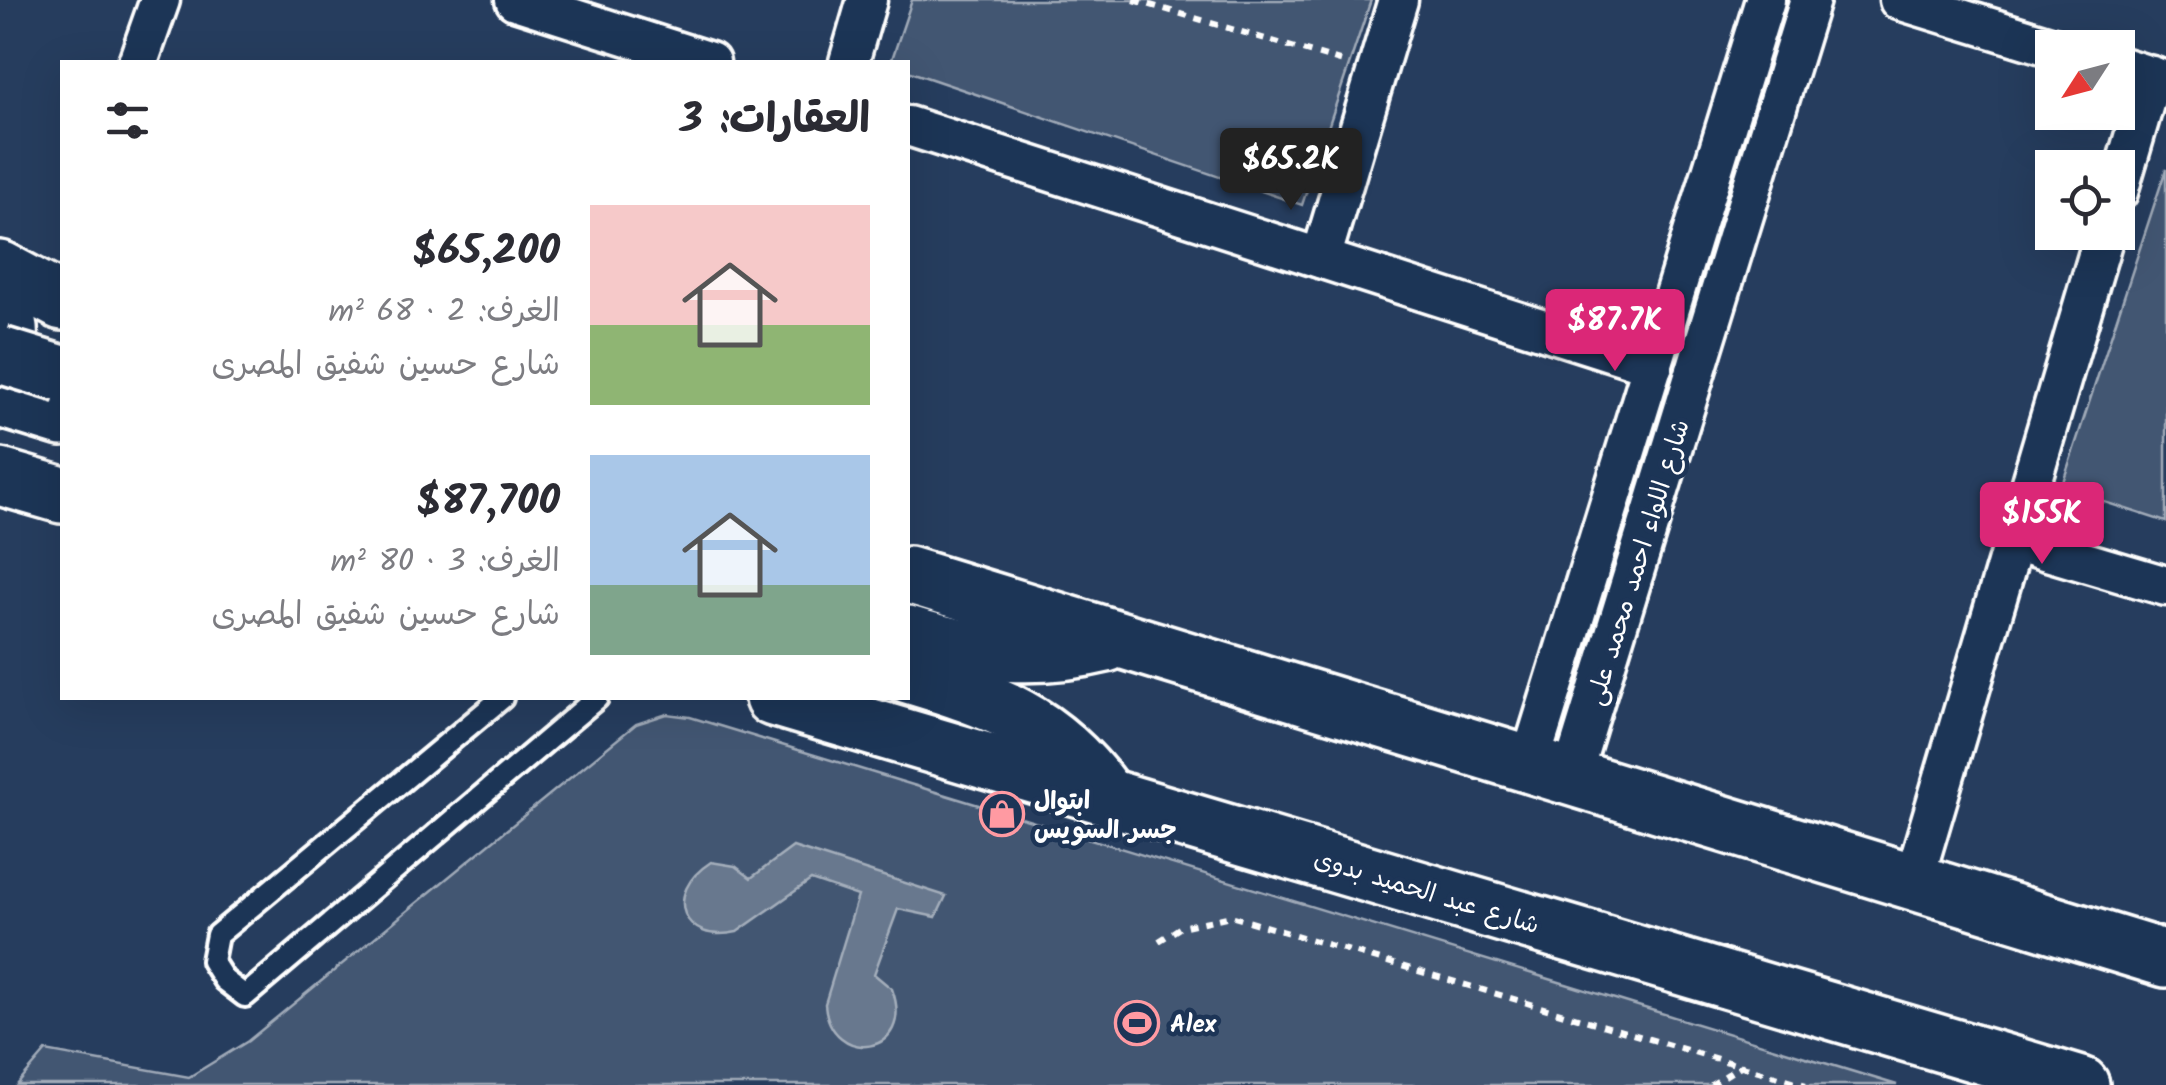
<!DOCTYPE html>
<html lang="ar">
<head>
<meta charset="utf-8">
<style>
  :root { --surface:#fff; --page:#f7f7f7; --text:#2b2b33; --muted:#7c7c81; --accent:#db2777 }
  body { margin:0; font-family:Kalam,"Playpen Sans Arabic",sans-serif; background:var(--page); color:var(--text); direction:rtl; height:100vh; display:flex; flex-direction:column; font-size:38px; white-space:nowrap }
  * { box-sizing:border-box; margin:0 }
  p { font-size:32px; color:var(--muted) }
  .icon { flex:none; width:55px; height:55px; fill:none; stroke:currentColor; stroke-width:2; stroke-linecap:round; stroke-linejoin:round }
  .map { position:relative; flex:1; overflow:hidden; direction:ltr }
  .details { position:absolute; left:60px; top:60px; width:850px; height:640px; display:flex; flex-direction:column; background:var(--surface); border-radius:0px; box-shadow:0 10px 40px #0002; direction:rtl }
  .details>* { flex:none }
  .needle { width:65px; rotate:234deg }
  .fabs { position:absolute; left:2035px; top:30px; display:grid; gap:20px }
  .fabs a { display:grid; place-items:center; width:100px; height:100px; border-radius:0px; background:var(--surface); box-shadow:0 10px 40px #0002; font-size:50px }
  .price { position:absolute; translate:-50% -85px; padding:0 22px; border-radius:10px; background:var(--accent); color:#fff; font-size:32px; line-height:65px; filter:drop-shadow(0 2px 5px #0008) }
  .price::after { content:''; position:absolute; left:50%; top:60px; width:30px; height:22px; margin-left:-15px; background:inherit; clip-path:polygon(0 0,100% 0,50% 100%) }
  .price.current { background:#222; color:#fff }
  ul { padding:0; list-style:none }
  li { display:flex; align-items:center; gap:30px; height:250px; padding:0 40px }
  li span { display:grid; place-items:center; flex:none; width:280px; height:200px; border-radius:0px; color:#555 }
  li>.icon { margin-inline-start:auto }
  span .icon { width:120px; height:120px; fill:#fffc; stroke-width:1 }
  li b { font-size:42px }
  h2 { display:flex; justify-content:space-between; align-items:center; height:120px; padding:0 40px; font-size:42px }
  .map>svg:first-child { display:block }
  .green { fill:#425672; stroke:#a0aab8; stroke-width:2.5 }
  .water { fill:#67788e; stroke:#a4aebb; stroke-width:2.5 }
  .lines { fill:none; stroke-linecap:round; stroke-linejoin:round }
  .service-casing { stroke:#fff; stroke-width:28 }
  .minor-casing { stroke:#fff; stroke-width:45 }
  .primary-casing { stroke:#fff; stroke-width:62 }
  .path { stroke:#fff; stroke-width:6; stroke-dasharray:8 8; stroke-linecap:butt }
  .service { stroke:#1d3557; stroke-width:20 }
  .minor { stroke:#1d3557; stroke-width:38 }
  .primary { stroke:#1d3557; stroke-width:55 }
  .primary-bridge-casing { stroke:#fff; stroke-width:62; stroke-linecap:butt }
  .primary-bridge { stroke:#1d3557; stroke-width:55 }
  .labels { text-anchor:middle; stroke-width:9; stroke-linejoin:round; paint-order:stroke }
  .street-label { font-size:25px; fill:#fff; stroke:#1d3557 }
  .poi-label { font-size:25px; font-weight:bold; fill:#fff; stroke:#1d3557; text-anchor:start }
</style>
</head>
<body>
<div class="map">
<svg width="2166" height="1085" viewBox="0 0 2166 1085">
  <rect width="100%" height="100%" fill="#263d5e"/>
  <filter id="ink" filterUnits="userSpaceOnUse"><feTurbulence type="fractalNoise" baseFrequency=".01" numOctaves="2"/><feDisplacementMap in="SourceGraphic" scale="20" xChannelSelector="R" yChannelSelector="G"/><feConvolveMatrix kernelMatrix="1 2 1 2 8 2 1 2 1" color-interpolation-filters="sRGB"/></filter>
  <g filter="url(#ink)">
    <g class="green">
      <polygon points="912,0 1371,0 1302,205 908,71 908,62 891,62"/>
      <polygon points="2166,169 2166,522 2061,488"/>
      <polygon points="667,714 690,717 1897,1085 17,1085 46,1051 189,1077 248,1041 636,724"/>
    </g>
    <path class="water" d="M793,847L946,896L936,917L898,909L874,974L892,989C917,1057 830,1067 825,1004L858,896L811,880L737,932C683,945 661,894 711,862L735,866L751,878Z"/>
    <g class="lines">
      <defs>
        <polyline id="service" points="502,698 217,935 212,961 224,980 245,996 597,698"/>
        <g id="minor">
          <polyline points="515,0 710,62"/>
          <polyline points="1899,0 2056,48"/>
          <polyline points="138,62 160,0"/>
          <polyline points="849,62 867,0"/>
          <polyline points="2118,66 2166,81"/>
          <polyline points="908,126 1653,365"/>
          <polyline points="2118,192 2152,76"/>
          <polyline points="1321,258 1398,0"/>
          <polyline points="2014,541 2166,586"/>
          <polyline points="1528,768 1765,0"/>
          <polyline points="1570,780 1810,0"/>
          <polyline points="1913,882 2105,232"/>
        </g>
        <g id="primary">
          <polyline points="0,269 62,302"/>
          <path d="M0,287C12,323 14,359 0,395"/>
          <polyline points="0,399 62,418"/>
          <polyline points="0,477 62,495"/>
          <polyline points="908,575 2166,959"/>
          <path d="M908,634C975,655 1036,661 1106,644"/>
          <path d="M908,675C994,701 1051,720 1106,796"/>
          <polyline points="773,698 2081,1085"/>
        </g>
      </defs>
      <use href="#service" class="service-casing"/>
      <use href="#minor" class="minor-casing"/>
      <use href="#primary" class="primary-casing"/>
      <g class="path">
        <polyline points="1134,0 1343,62"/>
        <polyline points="1159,941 1181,927 1231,916 1806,1085"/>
        <polyline points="1711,1085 1742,1065"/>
      </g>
      <use href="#service" class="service"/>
      <use href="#minor" class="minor"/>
      <use href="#primary" class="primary"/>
      <defs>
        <polyline id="primary-bridge" points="0,355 62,374"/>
      </defs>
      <use href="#primary-bridge" class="primary-bridge-casing"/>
      <use href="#primary-bridge" class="primary-bridge"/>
    </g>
  </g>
  <defs>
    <symbol id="shop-ring" viewBox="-11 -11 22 22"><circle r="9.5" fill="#1d3557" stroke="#ff9aa2" stroke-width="1.5"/><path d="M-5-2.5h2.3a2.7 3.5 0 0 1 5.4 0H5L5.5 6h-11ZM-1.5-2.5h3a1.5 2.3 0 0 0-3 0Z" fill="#ff9aa2"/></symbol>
    <symbol id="stadium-ring" viewBox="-11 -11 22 22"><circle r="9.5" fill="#1d3557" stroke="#ff9aa2" stroke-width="1.5"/><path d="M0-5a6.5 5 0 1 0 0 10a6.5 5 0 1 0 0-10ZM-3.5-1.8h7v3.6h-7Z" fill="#ff9aa2"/></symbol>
  </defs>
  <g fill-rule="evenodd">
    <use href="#shop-ring" x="977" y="789" width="50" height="50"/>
    <use href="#stadium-ring" x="1112" y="998" width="50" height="50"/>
  </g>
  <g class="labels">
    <g class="street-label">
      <text transform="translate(1637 562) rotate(-73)" y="9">شارع اللواء احمد محمد على</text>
      <text transform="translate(1427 891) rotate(17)" y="9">شارع عبد الحميد بدوى</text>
    </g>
    <g class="poi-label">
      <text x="1034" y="809">ابتوال<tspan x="1034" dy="29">جسر السويس</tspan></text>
      <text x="1170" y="1032">Alex</text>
    </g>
  </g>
</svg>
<div class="fabs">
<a><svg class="needle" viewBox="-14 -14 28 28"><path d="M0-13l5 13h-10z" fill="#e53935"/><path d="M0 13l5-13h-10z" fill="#7c7c81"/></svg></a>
<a><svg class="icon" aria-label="locate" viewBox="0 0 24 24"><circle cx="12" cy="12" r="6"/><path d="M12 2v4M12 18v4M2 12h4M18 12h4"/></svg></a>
</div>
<b class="price current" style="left:1291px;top:213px">$65.2K</b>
<b class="price" style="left:1615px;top:374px">$87.7K</b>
<b class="price" style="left:2042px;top:567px">$155K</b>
<section class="details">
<h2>العقارات: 3<svg class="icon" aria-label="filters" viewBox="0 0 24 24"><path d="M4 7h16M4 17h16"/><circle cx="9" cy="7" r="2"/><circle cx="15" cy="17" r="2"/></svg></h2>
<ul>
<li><span style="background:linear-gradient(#f6c9c9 60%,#8fb573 0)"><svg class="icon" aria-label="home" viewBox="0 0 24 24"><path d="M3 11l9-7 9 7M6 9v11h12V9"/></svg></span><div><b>$65,200</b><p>الغرف: 2 · 68 m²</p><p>شارع حسين شفيق المصرى</p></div></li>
<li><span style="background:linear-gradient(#a9c7e8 65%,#7fa58c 0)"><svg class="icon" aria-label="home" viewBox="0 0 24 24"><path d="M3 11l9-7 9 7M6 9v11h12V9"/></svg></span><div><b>$87,700</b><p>الغرف: 3 · 80 m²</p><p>شارع حسين شفيق المصرى</p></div></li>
</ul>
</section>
</div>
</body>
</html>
